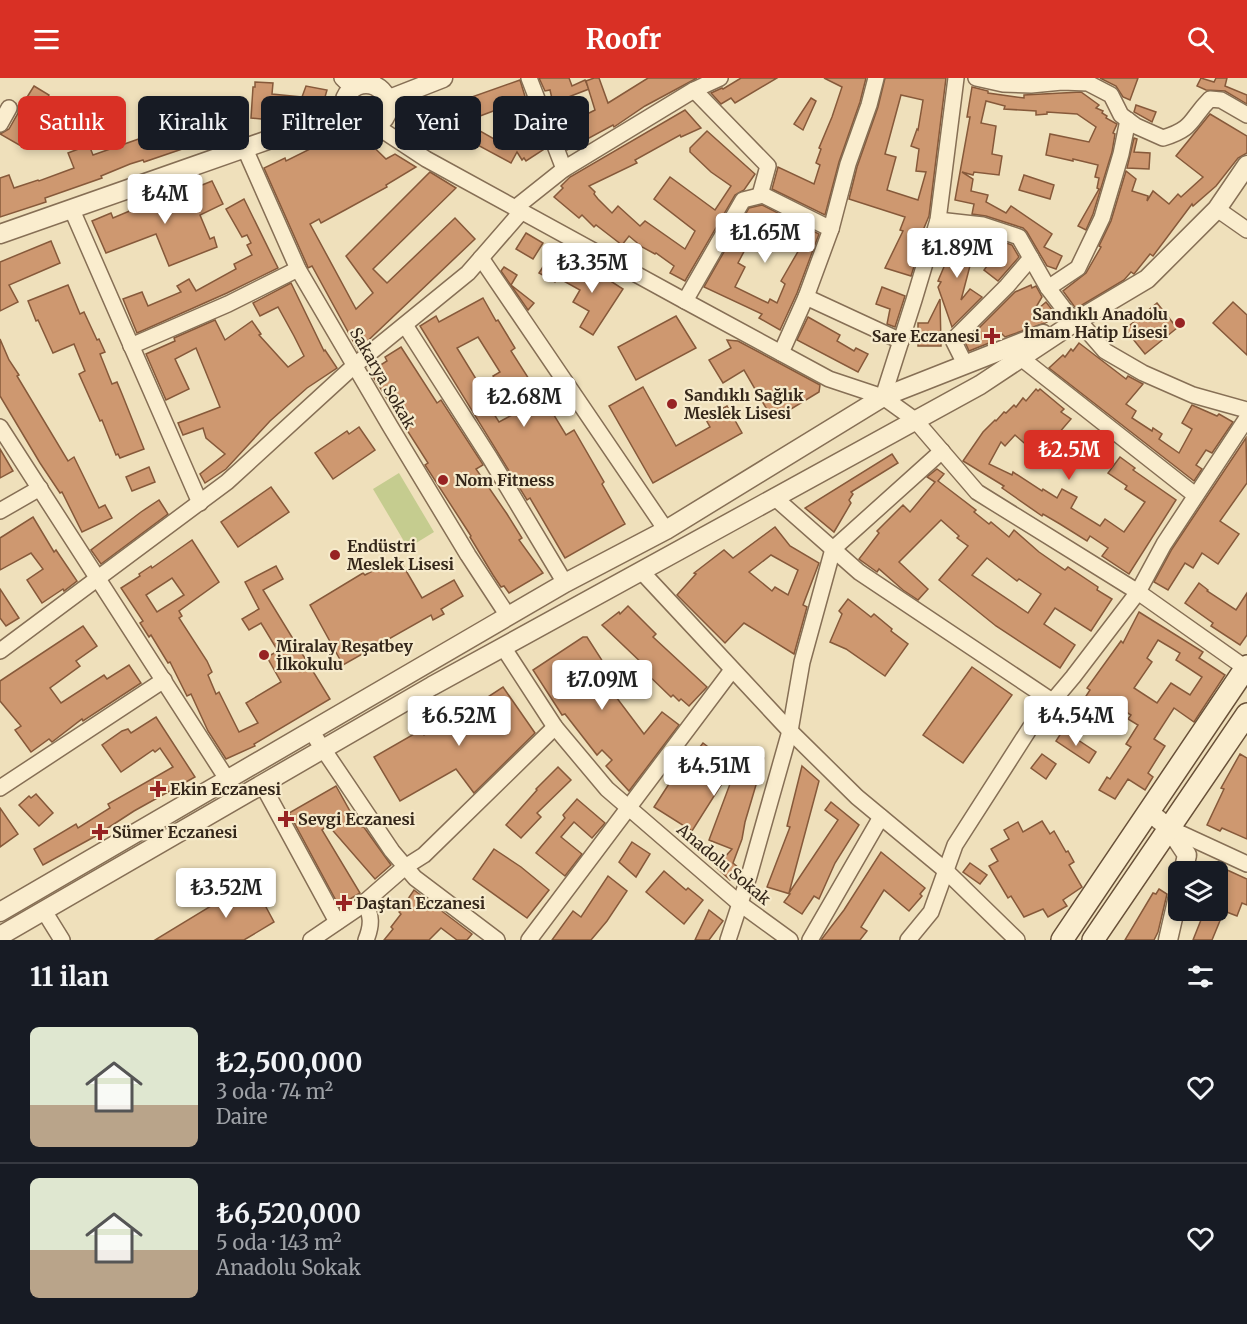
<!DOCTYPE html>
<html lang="tr">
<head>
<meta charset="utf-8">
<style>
  :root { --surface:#171b24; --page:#242831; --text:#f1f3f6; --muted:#9ea1a6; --line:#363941; --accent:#d93025 }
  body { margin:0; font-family:Merriweather,serif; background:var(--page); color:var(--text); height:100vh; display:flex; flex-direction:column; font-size:22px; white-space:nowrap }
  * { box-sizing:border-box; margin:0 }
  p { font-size:20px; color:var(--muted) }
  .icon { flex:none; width:33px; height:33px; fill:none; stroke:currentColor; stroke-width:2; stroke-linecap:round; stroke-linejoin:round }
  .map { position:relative; height:862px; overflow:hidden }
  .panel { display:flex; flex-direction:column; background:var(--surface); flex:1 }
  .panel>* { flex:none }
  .guide { position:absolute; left:18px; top:18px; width:600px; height:54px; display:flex; gap:12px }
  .buttons { position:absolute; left:1168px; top:783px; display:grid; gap:12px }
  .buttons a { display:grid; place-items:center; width:60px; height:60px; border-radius:9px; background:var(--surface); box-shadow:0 3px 9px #0003; font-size:30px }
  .price { position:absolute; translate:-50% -51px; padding:0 14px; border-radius:6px; background:#fff; color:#222; font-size:20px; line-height:39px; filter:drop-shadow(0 2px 3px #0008) }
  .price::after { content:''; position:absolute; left:50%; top:36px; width:18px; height:14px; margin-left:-9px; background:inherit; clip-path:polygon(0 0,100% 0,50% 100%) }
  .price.on { background:var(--accent); color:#fff }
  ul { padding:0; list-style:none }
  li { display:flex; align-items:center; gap:18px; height:150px; padding:0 30px }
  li+li { border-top:2px solid var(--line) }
  li span { display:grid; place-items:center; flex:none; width:168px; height:120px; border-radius:9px; color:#555 }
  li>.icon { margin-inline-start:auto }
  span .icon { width:72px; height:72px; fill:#fffc; stroke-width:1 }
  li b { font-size:26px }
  h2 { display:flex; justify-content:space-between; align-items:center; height:72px; padding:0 30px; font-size:26px }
  .pill { padding:0 21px; border-radius:9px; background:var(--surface); box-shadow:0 3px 9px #0003; font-size:21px; line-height:54px }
  .pill.on { background:var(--accent); color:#fff }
  header { display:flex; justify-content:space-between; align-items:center; height:78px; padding:0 30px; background:var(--accent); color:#fff; font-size:27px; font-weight:700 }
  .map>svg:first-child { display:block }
  .green { fill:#c5cc8f }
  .building { fill:#ce9870; stroke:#86593a; stroke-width:1.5; fill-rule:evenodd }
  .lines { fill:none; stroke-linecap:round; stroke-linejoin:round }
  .minor-casing { stroke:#866f55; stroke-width:18 }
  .tertiary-casing { stroke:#866f55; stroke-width:21 }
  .secondary-casing { stroke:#685038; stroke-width:24 }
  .minor { stroke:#faedce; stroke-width:15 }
  .tertiary { stroke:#faedce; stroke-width:18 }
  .secondary { stroke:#faedce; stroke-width:21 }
  .poi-dot { fill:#972323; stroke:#f6eacb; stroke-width:2 }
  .labels { text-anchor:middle; stroke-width:4.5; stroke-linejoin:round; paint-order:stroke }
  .poi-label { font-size:16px; font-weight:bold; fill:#35271a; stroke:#f6eacb; text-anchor:start }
  .street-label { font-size:16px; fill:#35271a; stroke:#f6eacb }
</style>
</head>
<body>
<header><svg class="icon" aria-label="menu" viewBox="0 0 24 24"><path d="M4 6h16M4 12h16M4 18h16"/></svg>Roofr<svg class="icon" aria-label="search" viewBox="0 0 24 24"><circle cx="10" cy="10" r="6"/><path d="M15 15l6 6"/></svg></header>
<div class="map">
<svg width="1247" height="862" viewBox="0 0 1247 862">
  <rect width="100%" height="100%" fill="#efe0bb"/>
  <polygon class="green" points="399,395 434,454 408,470 373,411"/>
  <g class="building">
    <polygon points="539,0 569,0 572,8 585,2 589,11 553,25 550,12 545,13"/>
    <polygon points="594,0 599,0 608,25 648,0 697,0 645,28 614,49 613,47 567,72 559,50 595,32 586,3"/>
    <polygon points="741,0 777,0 735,25 731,20 721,26 711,15 722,10 723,11"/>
    <polygon points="824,0 866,0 860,24 839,84 825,137 772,111 778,89 814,106 820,87 816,85 821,71 819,70 832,39 842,9"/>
    <path d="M885,0H946L929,138L916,169L915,175L918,176L911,198L885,190L903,153L900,152L905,139L849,121L857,89L878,29ZM901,17L923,22L918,52L917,51L911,68L919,71L916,93L926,94L918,122L887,112L896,79L885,76Z"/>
    <polygon points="1100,0 1138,0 1130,22 1123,19 1116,8"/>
    <polygon points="1201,0 1214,4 1216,0 1227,0 1225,8 1247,17 1247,26 1225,13 1206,12 1197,8"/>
    <path d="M520,2L527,25L514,30L523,55L537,47L546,70L526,83L524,80L522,82L517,74L511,85L470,63L464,58L455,35L427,44L424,36ZM496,32L501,47L494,61L464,44Z"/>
    <polygon points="255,4 273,5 272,16 302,19 306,8 327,12 325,19 319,27 291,33 290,39 271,39 271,42 251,40 253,9 255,9"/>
    <polygon points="34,8 49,17 21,68 0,56 9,51 18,35 18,28 22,23 24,24"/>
    <polygon points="972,9 988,13 988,15 1024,20 1024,17 1081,14 1099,27 1096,30 1103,33 1102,35 1107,38 1106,40 1117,46 1113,55 1115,56 1112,74 1093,136 1086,152 1078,148 1099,111 1097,110 1099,100 1095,99 1098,87 1073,81 1073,83 1046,77 1050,56 1089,64 1096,49 1077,36 1047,34 1047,36 1036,37 1036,33 1004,31 1005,28 986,23 981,45 996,48 992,76 1002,78 999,97 974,94 973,97 962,94 973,101 971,113 988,117 986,124 1006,135 1011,128 1052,156 1044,169 1062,178 1056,191 1047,188 1027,154 1023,150 986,138 972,136 974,126 955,122 970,39 967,39"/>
    <polygon points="811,20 816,23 803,52 794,46"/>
    <polygon points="235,23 244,50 144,84 143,82 130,86 101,98 102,100 45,120 46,124 0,139 0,100 9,97 14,110 38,102 39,103 74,90 68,75 89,67 93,77 170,50 167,40 205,29 206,32"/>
    <polygon points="1136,27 1156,34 1152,44 1134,34"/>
    <polygon points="685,32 701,50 681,59 680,57 635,82 637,85 589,108 595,114 594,116 598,121 612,135 618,128 640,148 645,143 685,171 695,153 654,121 670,99 715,132 731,108 711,94 690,74 690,70 707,53 755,96 744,112 735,117 685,203 670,195 674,188 656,175 655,176 642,169 629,158 622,167 596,147 594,149 582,137 579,140 554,119 563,110 561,108 570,99"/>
    <polygon points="1210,36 1247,58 1247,75 1238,80 1216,108 1193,128 1192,126 1153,178 1150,176 1134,196 1131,194 1124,202 1077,230 1074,228 1063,213 1086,195 1101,169 1099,168 1111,143 1126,93 1136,101 1132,113 1148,118 1147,123 1153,113 1169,126 1178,116 1181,119 1203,99 1176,78"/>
    <polygon points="354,50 386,81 395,76 416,89 386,107 387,109 345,132 321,145 319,141 310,146 356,231 373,215 346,178 430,94 456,110 373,191 387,205 455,140 475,161 358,272 312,188 308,190 307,187 264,90 285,80 286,83 322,65 323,67"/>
    <polygon points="1134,60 1137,61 1134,74 1150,75 1149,91 1127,90"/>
    <polygon points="1024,97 1054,107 1050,121 1019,112"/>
    <polygon points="212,103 223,126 200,137 210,161 214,159 217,169 169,188 156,156 106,175 92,143 111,135 113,140 139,129 140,132"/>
    <polygon points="244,121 278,190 227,215 137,255 123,221 142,214 148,228 181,214 177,208 189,201 196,213 236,191 234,186 252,177 247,167 251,165 247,157 242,159 226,131"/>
    <path d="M762,127L819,156L797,215L780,252L759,240L762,236L704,209L749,130ZM761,152L800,170L781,203L785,206L777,225L770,221L768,225L735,209L745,189L738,185L749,164L752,166Z"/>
    <polygon points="526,155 543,165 533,181 516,171"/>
    <polygon points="983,157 1012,167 1019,179 998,203 984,192 996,176 980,163"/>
    <polygon points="951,158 976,165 961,222 970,211 982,219 952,249 938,209 941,204 938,203 946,184 943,183"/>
    <polygon points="51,163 60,185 9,207 18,224 0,233 0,184"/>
    <polygon points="570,182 591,193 592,191 623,211 593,257 580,249 589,233 573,224 580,212 560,201"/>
    <polygon points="546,184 561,193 555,204 539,195"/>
    <polygon points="504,189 517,197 511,207 534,225 528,232 501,193"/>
    <polygon points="291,205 324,273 325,272 337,290 307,310 270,343 226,391 205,405 200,396 225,376 206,360 203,350 183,357 178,345 220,329 196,270 175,281 189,311 166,322 146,276 175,263 174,260 215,242 225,262 252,243 261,256 259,257 288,289 304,278 294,258 278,229 260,238 253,225"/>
    <polygon points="68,207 80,236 84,234 97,262 99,261 105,274 100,276 112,306 117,304 122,316 144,371 120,380 118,376 116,377 102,342 100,343 79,296 85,293 74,266 53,275 38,242 36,243 28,223"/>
    <polygon points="1031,207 1032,210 1036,208 1042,219 1032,236 1046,224 1057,238 1045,245 1005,259 1001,255 994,263 969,273 965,264 1015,214"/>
    <polygon points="882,209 905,218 895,249 887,246 890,231 876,226"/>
    <path d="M483,220L496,243L498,242L515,270L511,273L541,320L543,319L566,357L574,352L604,404L602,406L625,446L565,480L530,420L527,422L420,248L436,238L439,244ZM478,259L500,294L493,298L516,335L499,344L478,311L481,309L457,270Z"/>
    <polygon points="940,221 941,268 918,268 918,245 928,245"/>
    <polygon points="1233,224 1247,237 1247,277 1213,245"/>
    <polygon points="1157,225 1177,250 1145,276 1125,251"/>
    <polygon points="676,238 696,270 636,302 618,269"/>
    <polygon points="808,239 840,257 837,263 854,273 856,270 868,276 858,294 797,262"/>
    <polygon points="0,261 9,282 19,297 17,298 68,383 74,379 99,430 105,427 112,440 82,454 62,414 60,415 40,385 0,318"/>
    <polygon points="727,262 738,263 820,307 819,314 773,342 744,292 723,305 709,282 731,270"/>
    <polygon points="1079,265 1126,301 1128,298 1143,306 1126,326 1136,333 1132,340 1152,353 1153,350 1162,356 1159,361 1179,375 1192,351 1182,345 1192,327 1217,338 1219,336 1233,344 1212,375 1206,372 1196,387 1202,391 1194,403 1049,290 1063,277 1065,279 1071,271 1073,273"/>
    <polygon points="401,269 437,325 441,322 482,385 483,387 476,391 507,436 522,460 519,462 543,495 509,515 504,508 501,509 493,497 470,459 471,458 425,387 428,385 372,297 381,291 379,288 387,283 385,279"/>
    <polygon points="643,309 676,368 710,349 705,340 727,328 742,355 653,405 609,328"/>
    <polygon points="1036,311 1038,313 1040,311 1064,331 1061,334 1071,341 1039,378 1015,357 1005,368 1001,364 989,386 1012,397 1013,394 1042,413 1043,411 1057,420 1062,411 1077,419 1071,430 1100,448 1105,441 1124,454 1145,424 1125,411 1127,408 1108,395 1120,379 1135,390 1133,392 1176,422 1129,496 1102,478 1108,470 1090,458 1087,463 1060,446 1043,436 1042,438 1002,410 1004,408 963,383 983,354 995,342 996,343 1004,334 1006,335 1014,327 1016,329 1023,320 1026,323"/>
    <polygon points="359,349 375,372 333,401 315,375 347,353 349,356"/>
    <polygon points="1089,356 1103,366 1092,382 1077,372"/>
    <polygon points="1246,360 1247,405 1220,443 1239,456 1218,486 1202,475 1193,490 1185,485 1168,512 1154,504 1172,471"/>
    <polygon points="0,371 13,393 0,400"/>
    <polygon points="892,376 898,385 851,414 853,416 849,422 851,425 834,454 805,430"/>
    <polygon points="149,389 155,404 132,413 126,399"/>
    <path d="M937,391L944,396L938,403L976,432L974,434L989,446L991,444L1009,459L1014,452L1039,474L1065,492L1068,489L1098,509L1097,512L1112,521L1091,553L1055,530L1044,546L1075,567L1060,590L996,548L939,502L968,468L957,460L959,458L941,442L899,484L928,511L918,522L903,512L879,491L877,494L859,481L879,455L877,453L903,427L910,434L935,404L927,399ZM987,480L1017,503L1019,501L1041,516L1028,535L972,497Z"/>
    <polygon points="271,409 289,434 238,469 221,444"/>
    <polygon points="159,422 168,436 101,486 91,472 141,434"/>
    <polygon points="33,439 54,474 56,472 77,503 64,513 63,511 42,525 27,502 43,491 31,475 0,492 0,460"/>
    <path d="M775,449L790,468L819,485L803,527L807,529L794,576L744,545L725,565L677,517L696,496L694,495L724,472L733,480ZM771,477L798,492L788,517L775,509L772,513L749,494Z"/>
    <path d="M192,462L219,504L179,533L182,538L179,540L207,583L212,594L208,597L216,616L219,614L239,654L258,645L246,625L281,604L267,579L278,573L261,545L249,552L242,541L259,531L245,504L276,488L283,501L263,512L330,621L254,666L255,668L226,681L208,653L191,616L187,618L170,584L168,585L151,557L149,559L140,545L143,543L121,510L140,498L139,496L151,488L152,490ZM172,500L184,517L157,534L146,517Z"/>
    <polygon points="398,479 422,520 454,502 463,518 441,531 444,536 433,542 431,537 343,587 310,527 363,495 365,497"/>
    <polygon points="1199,505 1208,512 1207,513 1236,532 1247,515 1247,557 1240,567 1211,548 1213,545 1185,525"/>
    <polygon points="0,511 19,540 6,548 0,540"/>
    <polygon points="848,521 871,539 874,536 892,551 891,553 908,566 885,598 846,571 830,564 842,536 839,533"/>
    <polygon points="628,528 656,556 653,559 707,609 689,628 681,621 679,623 673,617 671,619 643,592 646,589 602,547 619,534 620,536"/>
    <path d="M1139,534L1203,574L1199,580L1225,597L1194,644L1174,630L1154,661L1165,668L1148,695L1153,699L1145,712L1128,701L1115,721L1099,712L1107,699L1110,701L1131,669L1126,666L1138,647L1128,641L1131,637L1107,622L1092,646L1075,635L1090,612L1087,610L1121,563L1123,565ZM1158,562L1180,575L1176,582L1202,599L1190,617L1171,605L1157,625L1134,610L1152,584L1147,580Z"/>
    <polygon points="83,548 97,568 76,583 80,588 50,610 61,625 104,597 107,601 129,587 141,605 83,643 82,641 52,664 49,661 31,674 15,652 21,648 0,623 0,603"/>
    <polygon points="583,559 587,559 612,598 604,603 644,656 662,634 679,647 629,713 606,688 612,682 602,672 597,677 565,636 562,637 533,592"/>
    <polygon points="972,589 1012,617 963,685 923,657"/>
    <polygon points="503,609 535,655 474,715 456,691 400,723 374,679 421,652 424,657 461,635 462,636"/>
    <polygon points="156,639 195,699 134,733 94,759 43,787 34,771 76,746 78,750 110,730 108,726 173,689 160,670 155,674 153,672 121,694 102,667 122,653 128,651 131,655"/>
    <polygon points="1063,652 1096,674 1089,685 1056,663"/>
    <polygon points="703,665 723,680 731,670 743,678 743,674 764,680 745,744 742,761 733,785 740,791 730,802 716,789 732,771 709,762 733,698 728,696 692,753 654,729 678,692 681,693"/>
    <polygon points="1042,676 1056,686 1046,701 1031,690"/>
    <polygon points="1240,676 1247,680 1247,761 1222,750 1220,753 1207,747 1224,711 1221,710"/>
    <polygon points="802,688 819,703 789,815 838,742 825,732 831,724 859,747 835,785 819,821 814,818 802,836 784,824 790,816 767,809 790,749 787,748"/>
    <polygon points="558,689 571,702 537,735 541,739 521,760 506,747 537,712 536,711"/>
    <polygon points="336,708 350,733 362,749 363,748 391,787 375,801 328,747 322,752 360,815 345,824 346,826 340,830 289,735"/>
    <polygon points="36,716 53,735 39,748 19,727 29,718 31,720"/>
    <polygon points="577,721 605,745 592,760 574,744 561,759 582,776 565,798 536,775 565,740 563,737"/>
    <polygon points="0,730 18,756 0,769"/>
    <polygon points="1042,743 1050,756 1054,753 1066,774 1068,773 1074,784 1069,787 1082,809 1063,822 1067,828 1048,839 1043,831 1024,839 1011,818 1008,820 989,788 998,783 991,771 1009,761 1004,752 1018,744 1023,754"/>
    <polygon points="632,764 650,776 636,799 619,784"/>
    <polygon points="494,771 521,789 549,812 527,840 473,801"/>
    <polygon points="881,774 925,810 920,816 922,818 909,833 884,812 861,849 867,853 860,862 821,862 844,832"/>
    <polygon points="970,785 987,797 980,806 963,794"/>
    <polygon points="1225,791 1247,801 1247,827 1242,825 1237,838 1224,833 1212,862 1193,862 1205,832 1223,832 1218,830 1218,807"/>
    <polygon points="664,793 686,812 688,810 703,822 684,846 646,814"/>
    <polygon points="608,798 627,813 607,843 591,862 552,862 573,833 581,839"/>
    <polygon points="252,803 274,844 244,862 155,862"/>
    <polygon points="1159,811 1167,816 1158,854 1154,862 1125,862 1153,815 1156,816"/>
    <polygon points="414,812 472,856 467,862 457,862 441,850 429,862 384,862 393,851 391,849 401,836 399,834"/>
    <polygon points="709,832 723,843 709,862 695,862"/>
  </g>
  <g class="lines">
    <defs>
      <g id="minor">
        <polyline points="342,0 353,11"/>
        <polyline points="372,0 373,7"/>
        <polyline points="529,0 564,91"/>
        <path d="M976,0L1003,6L1031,7L1062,4L1088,5L1111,17L1121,37L1136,48L1163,60C1195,50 1189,42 1210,21L1221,22L1247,37"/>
        <polyline points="694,12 768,88 760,117"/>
        <polyline points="0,46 9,30"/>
        <polyline points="376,48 426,81 685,223 829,301 883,319 915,342 977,414 1138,514 1247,591"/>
        <polyline points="245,71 298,191 390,348 468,477 508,538"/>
        <polyline points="515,130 564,91 694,12 720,0"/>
        <polyline points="1217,131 1247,152"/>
        <polyline points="72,132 200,425"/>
        <polyline points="938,142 983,147 1019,159 1048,210 1067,235 1078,242 1105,273 1143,295 1193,317 1247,332"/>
        <polyline points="481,180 666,452"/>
        <polyline points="1048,210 1078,190 1102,140 1121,76 1128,42"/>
        <polyline points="806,219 901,263"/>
        <polyline points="685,223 743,122 763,117 831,151"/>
        <polyline points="405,247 490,380 565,505"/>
        <polyline points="131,268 228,226 298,191"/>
        <polyline points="781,275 806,219 831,151 848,86 869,27 876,0"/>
        <polyline points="1021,280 1195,417"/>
        <polyline points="965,286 953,262 1007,208 1031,180"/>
        <polyline points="883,319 914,222 938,142 956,0"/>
        <polyline points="0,349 227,701"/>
        <polyline points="774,419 859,494 1052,623"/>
        <polyline points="0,433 40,410"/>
        <polyline points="641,493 790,653 857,719 945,792 1017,862"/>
        <polyline points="503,569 555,649 607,711 739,825 790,862"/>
        <polyline points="0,573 227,404 355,287 468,195 521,134"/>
        <polyline points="311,653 392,773 415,800 497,862"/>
        <polyline points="262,706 337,844"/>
        <polyline points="0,710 164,602"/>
        <polyline points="1169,750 1247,786"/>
        <path d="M364,824C372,837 372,847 366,862"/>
        <polyline points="44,833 62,862"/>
        <polyline points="311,862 358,830 405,789 424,777 555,649"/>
        <polyline points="529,862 732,592"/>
        <polyline points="728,862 749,798 790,653 802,584 833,471 942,373"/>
        <polyline points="810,862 881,739"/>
        <polyline points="908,862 931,834 955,767 1030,650 1073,599 1138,514 1164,466 1247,340"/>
      </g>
      <g id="tertiary">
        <circle cx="366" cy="28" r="22"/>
        <polyline points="387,22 443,0"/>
        <polyline points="0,156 345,35"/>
        <polyline points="1149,734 1169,750 1187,777 1183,794"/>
        <polyline points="0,834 565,505 666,452 883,319 1043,256"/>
        <polyline points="0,858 432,608 980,307 1078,242 1147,201 1217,131 1247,87"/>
        <polyline points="1168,862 1179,814"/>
      </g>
      <g id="secondary">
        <polyline points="1062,862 1247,588"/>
        <polyline points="1093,862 1247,636"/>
      </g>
    </defs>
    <use href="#minor" class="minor-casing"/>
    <use href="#tertiary" class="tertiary-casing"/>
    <use href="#secondary" class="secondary-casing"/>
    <use href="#minor" class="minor"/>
    <use href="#tertiary" class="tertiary"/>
    <use href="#secondary" class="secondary"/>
  </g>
  <g class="poi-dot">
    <circle cx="1180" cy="245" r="6"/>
    <path d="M989 249h6v6h6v6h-6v6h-6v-6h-6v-6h6z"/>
    <circle cx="672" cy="326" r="6"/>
    <circle cx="443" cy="402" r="6"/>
    <circle cx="335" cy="477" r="6"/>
    <circle cx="264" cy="577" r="6"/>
    <path d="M155 702h6v6h6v6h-6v6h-6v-6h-6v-6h6z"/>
    <path d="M283 732h6v6h6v6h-6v6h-6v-6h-6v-6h6z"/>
    <path d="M97 745h6v6h6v6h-6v6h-6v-6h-6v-6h6z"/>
    <path d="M341 816h6v6h6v6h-6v6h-6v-6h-6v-6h6z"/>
  </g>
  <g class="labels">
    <g class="poi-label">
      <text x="1168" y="242" text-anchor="end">Sandıklı Anadolu<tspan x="1168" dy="18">İmam Hatip Lisesi</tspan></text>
      <text x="980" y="264" text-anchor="end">Sare Eczanesi</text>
      <text x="684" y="323">Sandıklı Sağlık<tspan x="684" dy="18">Meslek Lisesi</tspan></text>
      <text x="455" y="408">Nom Fitness</text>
      <text x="347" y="474">Endüstri<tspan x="347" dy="18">Meslek Lisesi</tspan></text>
      <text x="276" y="574">Miralay Reşatbey<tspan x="276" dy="18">İlkokulu</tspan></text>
      <text x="170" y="717">Ekin Eczanesi</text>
      <text x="298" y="747">Sevgi Eczanesi</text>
      <text x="112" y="760">Sümer Eczanesi</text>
      <text x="356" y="831">Daştan Eczanesi</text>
    </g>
    <g class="street-label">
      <text transform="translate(383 300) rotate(60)" y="6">Sakarya Sokak</text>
      <text transform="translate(724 786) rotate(40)" y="6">Anadolu Sokak</text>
    </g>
  </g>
</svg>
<div class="buttons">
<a><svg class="icon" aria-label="layers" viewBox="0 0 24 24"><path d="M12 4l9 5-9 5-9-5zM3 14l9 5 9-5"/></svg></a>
</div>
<b class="price" style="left:165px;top:147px">₺4M</b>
<b class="price" style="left:765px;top:186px">₺1.65M</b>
<b class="price" style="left:957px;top:201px">₺1.89M</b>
<b class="price" style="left:592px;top:216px">₺3.35M</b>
<b class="price" style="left:524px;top:350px">₺2.68M</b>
<b class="price on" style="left:1069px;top:403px">₺2.5M</b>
<b class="price" style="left:602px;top:633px">₺7.09M</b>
<b class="price" style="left:459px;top:669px">₺6.52M</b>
<b class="price" style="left:1076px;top:669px">₺4.54M</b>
<b class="price" style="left:714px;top:719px">₺4.51M</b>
<b class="price" style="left:226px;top:841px">₺3.52M</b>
<div class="guide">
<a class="pill on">Satılık</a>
<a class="pill">Kiralık</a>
<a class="pill">Filtreler</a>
<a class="pill">Yeni</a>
<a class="pill">Daire</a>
</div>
</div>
<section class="panel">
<h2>11 ilan<svg class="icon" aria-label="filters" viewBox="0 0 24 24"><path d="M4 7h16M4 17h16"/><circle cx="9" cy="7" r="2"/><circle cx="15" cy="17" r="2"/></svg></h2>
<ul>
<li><span style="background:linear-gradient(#dfe7d0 65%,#b9a48a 0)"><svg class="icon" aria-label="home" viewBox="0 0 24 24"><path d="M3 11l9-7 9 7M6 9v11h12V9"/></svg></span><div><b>₺2,500,000</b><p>3 oda · 74 m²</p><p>Daire</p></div><svg class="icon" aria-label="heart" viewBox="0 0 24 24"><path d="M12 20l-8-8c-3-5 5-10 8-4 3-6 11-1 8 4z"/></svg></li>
<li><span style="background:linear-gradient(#dfe7d0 60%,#b9a48a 0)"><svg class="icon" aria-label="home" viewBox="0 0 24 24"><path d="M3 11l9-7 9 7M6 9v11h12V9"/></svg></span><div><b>₺6,520,000</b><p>5 oda · 143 m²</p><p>Anadolu Sokak</p></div><svg class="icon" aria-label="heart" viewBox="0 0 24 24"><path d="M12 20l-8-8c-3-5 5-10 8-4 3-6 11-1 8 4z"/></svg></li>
</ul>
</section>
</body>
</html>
